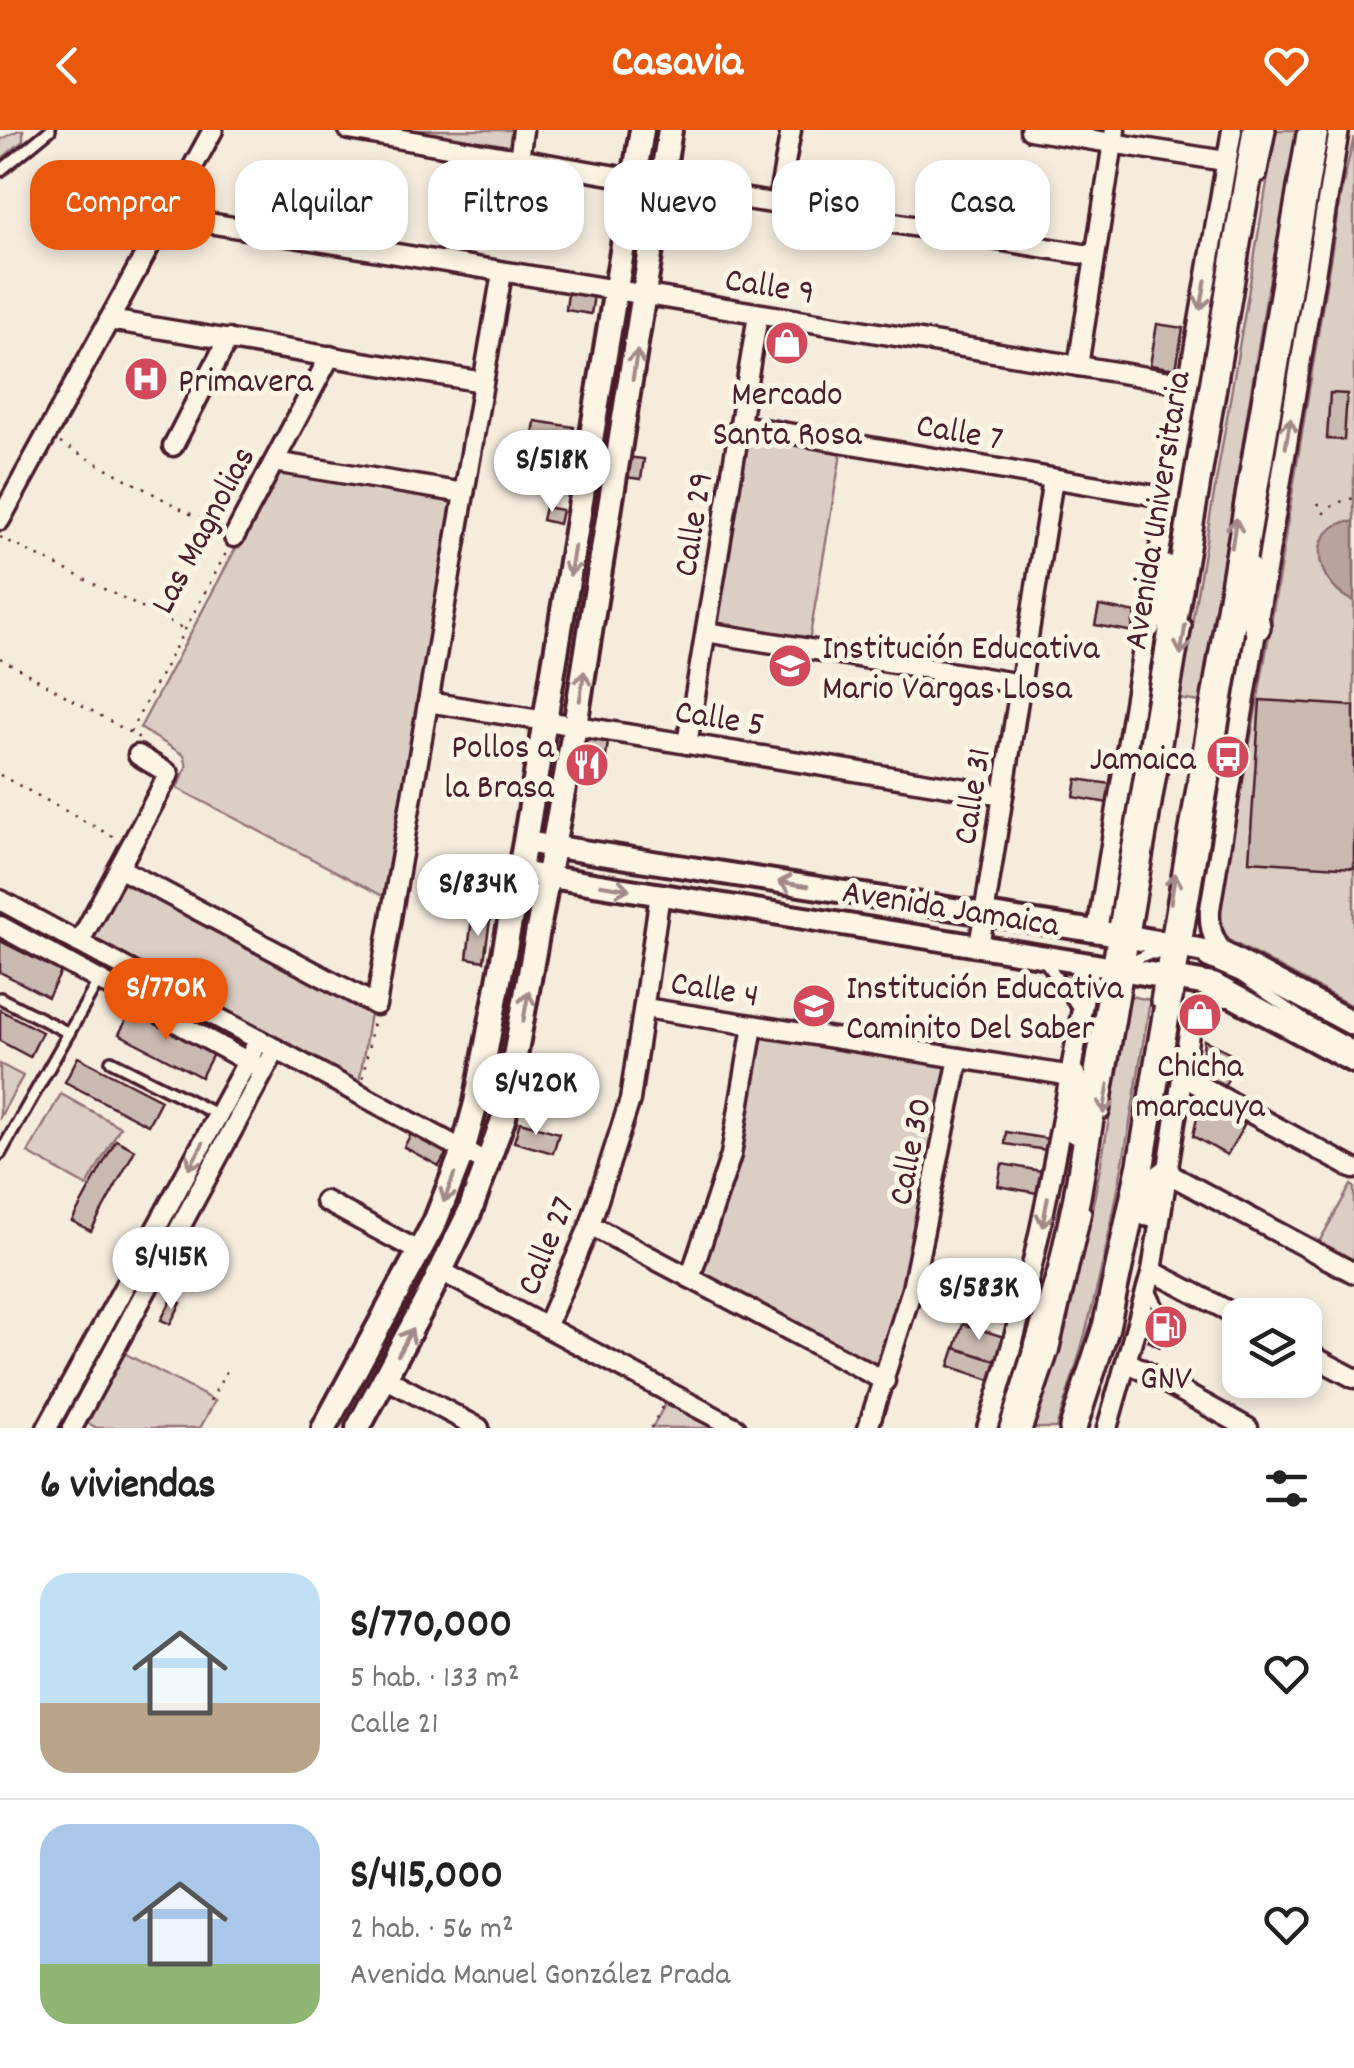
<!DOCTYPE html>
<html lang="es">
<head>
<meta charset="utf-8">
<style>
  :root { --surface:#fff; --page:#f2f2f2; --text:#222; --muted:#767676; --line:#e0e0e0; --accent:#ea580c }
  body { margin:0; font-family:Dekko,sans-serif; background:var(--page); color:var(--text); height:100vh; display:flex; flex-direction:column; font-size:38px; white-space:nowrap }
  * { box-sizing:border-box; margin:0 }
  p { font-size:32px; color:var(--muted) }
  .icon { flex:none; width:55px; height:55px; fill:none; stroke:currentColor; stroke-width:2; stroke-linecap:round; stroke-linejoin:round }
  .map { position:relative; height:1298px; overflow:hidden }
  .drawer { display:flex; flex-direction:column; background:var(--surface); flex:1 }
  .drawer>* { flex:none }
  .hud { position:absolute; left:30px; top:30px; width:1295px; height:90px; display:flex; gap:20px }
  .tools { position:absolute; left:1222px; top:1168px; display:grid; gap:20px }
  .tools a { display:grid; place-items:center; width:100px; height:100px; border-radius:20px; background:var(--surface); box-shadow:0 5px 15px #0003; font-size:50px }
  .price { position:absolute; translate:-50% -85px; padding:0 22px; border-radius:35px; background:#fff; color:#222; font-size:32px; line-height:65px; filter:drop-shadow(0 2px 5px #0008) }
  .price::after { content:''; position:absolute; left:50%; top:60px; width:30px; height:22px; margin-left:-15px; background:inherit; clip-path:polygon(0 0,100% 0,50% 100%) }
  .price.on { background:var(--accent); color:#fff }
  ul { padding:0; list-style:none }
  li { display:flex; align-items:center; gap:30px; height:250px; padding:0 40px }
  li+li { border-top:2px solid var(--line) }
  li span { display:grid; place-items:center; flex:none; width:280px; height:200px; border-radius:30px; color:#555 }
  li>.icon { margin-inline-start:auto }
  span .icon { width:120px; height:120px; fill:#fffc; stroke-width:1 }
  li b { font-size:42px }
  h2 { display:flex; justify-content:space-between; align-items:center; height:120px; padding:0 40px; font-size:42px }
  .chip { padding:0 35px; border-radius:30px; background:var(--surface); box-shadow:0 5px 15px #0003; font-size:35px; line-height:90px }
  .chip.on { background:var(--accent); color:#fff }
  header { display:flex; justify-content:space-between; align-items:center; height:130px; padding:0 40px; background:var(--accent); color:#fff; font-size:45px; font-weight:700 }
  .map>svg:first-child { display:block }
  .green { fill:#dbcec4; stroke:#927678; stroke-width:2.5 }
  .water { fill:#b8a39e; stroke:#8c6e70; stroke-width:2.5 }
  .building { fill:#cab9b1; stroke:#4a1f2b; stroke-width:2.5 }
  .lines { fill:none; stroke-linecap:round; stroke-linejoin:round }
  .service-casing { stroke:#4a1f2b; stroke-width:16 }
  .minor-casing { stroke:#4a1f2b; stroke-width:25 }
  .tertiary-casing { stroke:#4a1f2b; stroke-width:28 }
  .secondary-casing { stroke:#4a1f2b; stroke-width:30 }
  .primary-casing { stroke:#4a1f2b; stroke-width:32 }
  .path { stroke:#4a1f2b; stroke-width:2.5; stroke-dasharray:2.5 8; stroke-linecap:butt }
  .service { stroke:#fcf5e5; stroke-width:9 }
  .minor { stroke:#fcf5e5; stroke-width:18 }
  .tertiary { stroke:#fcf5e5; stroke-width:20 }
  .secondary { stroke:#fcf5e5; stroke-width:22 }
  .primary { stroke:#fcf5e5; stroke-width:25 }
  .oneway { stroke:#a38a88 }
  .labels { text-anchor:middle; stroke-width:10; stroke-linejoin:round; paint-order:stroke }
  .street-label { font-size:35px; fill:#4a1f2b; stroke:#fcf5e5 }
  .poi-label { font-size:35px; fill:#4a1f2b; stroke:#fcf5e5; text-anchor:start }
</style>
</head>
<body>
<header><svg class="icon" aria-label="back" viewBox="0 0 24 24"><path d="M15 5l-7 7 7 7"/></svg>Casavia<svg class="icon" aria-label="heart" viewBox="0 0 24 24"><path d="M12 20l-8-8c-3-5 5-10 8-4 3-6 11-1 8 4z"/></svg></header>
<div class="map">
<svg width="1354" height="1298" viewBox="0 0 1354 1298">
  <rect width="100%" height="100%" fill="#f5ecde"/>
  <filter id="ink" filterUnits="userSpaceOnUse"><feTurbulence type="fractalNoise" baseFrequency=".01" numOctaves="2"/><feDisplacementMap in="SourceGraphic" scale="20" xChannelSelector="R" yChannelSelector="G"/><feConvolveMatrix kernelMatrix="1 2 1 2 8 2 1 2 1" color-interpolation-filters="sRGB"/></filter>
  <g filter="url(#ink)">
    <g class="green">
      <polygon points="19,0 23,0 23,11 0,30 0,10"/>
      <polygon points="384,0 522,0 519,23"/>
      <polygon points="1276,0 1298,0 1265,175 1201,572 1179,569"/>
      <polygon points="1354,7 1354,877 1229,810 1218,790 1269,506 1341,63"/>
      <polygon points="746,302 842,318 809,511 714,495"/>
      <polygon points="278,339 454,368 383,766 177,658 187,636 184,625 140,598"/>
      <polygon points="121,743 371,876 359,955 87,808"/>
      <path d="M1130,866L1150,870C1127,1015 1105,1159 1056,1298H1034C1082,1157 1106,1012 1130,866Z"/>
      <polygon points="762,904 952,936 905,1162 882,1238 701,1145 741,1025"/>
      <polygon points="0,934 23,946 0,987"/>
      <polygon points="61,964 120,997 87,1056 28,1023"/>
      <polygon points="1351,1055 1354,1057 1354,1130 1319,1112"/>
      <polygon points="124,1223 215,1271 200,1298 97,1298 86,1292"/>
      <polygon points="668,1269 722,1298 652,1298"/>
    </g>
    <path class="water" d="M1345,392H1354V471C1320,459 1302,405 1345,392Z"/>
    <g class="building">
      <polygon points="568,162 594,165 591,184 566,180"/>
      <polygon points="1157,194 1183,198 1176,239 1150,235"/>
      <polygon points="1330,263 1347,264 1344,310 1327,309"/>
      <polygon points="535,291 574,297 570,318 532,312"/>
      <polygon points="627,327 644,329 641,349 624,347"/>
      <polygon points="545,377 562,380 559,394 542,390"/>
      <polygon points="1099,476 1137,483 1134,502 1095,495"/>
      <polygon points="1260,570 1354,576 1354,738 1249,731"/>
      <polygon points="584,609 608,612 604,642 580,638"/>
      <polygon points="1077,649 1111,654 1108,673 1074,667"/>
      <polygon points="472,788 490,790 484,831 467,828"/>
      <polygon points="0,811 61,842 48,867 0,842"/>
      <polygon points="1062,843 1075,845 1072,863 1059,860"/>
      <polygon points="132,879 214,922 201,947 119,904"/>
      <polygon points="0,880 42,902 30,927 0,911"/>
      <polygon points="1204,910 1239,927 1224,957 1204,947 1201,940"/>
      <polygon points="78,927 161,970 148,995 65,952"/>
      <polygon points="1211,975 1245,994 1227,1025 1193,1006 1199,979"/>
      <polygon points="520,992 559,1003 553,1023 514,1012"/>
      <polygon points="412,1002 447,1022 439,1036 404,1017"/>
      <polygon points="1006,1002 1049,1009 1047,1020 1005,1014"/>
      <polygon points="116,1010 135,1020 91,1101 72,1091"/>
      <polygon points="1002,1034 1041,1041 1037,1063 998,1056"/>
      <polygon points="172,1169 181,1173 170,1194 161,1190"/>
      <polygon points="1167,1178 1178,1184 1160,1217 1148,1211"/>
      <polygon points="963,1194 1004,1207 996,1231 955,1218"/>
      <polygon points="955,1218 996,1231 990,1250 949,1236"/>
    </g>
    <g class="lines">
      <defs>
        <g id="service">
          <polyline points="0,41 50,0"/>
          <polyline points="1261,46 1270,0"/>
          <polyline points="1043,829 1060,852"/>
          <polyline points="1205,831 1240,846 1305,890 1354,917"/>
          <polyline points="1130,832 1148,824 1166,824"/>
          <polyline points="1067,862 1079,880"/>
          <polyline points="0,868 69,903"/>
          <polyline points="1156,871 1302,4"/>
          <polyline points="111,931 218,985"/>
          <polyline points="1104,983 1186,495"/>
          <polyline points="0,1024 99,850"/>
          <polyline points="1136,1202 1154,1196 1159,1179 1150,1160"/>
          <polyline points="1027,1298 1053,1222 1086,1082"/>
        </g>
        <g id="minor">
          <polyline points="349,0 634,49"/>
          <polyline points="1030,0 1225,31"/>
          <polyline points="519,30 523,0"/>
          <polyline points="662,55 1095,126"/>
          <polyline points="778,72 791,0"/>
          <polyline points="166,86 1188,254"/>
          <polyline points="109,190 483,252"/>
          <polyline points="1078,236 1115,0"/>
          <polyline points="740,295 1169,368"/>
          <polyline points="173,316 228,209"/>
          <polyline points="274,332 464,363"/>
          <polyline points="0,390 213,0"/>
          <polyline points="234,407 330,226"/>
          <polyline points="1153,458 1232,0"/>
          <polyline points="706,502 1021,554"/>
          <polyline points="428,572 1003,665"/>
          <polyline points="687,614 758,185"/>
          <polyline points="119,738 376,875 502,143"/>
          <polyline points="0,770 489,1034"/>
          <polyline points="0,796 254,935"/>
          <polyline points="1097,801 1148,488"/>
          <polyline points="79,813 169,644 138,625"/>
          <polyline points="979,817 1053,349"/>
          <path d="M1225,825C1213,810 1209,799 1210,779L1339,0"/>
          <polyline points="645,878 1072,946"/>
          <polyline points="1184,947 1354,1039"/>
          <polyline points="1167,1043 1354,1143"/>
          <polyline points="325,1071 420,1122"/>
          <polyline points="590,1095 885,1251"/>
          <polyline points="441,1141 736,1298"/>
          <polyline points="1152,1141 1240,1187"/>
          <polyline points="690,1148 731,1025 753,896"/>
          <polyline points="546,1197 590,1095 630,970 660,764"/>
          <polyline points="1305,1222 1354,1248"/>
          <polyline points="1128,1232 1248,1298"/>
          <polyline points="385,1248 479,1298"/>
          <polyline points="47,1298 259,910"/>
          <polyline points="72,1298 276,919"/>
          <polyline points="868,1298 912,1159 959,928"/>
          <path d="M987,1298C1038,1143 1061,994 1090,834"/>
          <path d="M1107,1298L1152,1141L1190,897C1197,875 1209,865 1232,867"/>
        </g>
        <g id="tertiary">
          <polyline points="525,712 1120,805"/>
          <polyline points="519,742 1115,838"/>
        </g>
        <g id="secondary">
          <polyline points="1120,805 1225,825 1354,894"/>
          <polyline points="1115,838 1213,855 1354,931"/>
          <polyline points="324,1298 435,1092 463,1021 476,973 525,712 642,0"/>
          <polyline points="358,1298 429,1165 470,1081 504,987 575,596 670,0"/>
        </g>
        <g id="primary">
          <polyline points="1247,438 1257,497"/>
          <polyline points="1147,496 1170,439"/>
          <polyline points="1072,946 1076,969 1075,1000"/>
          <polyline points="1147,1083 1155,1052 1167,1043"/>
          <polyline points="1013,1298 1061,1142 1077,1067 1256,0"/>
          <polyline points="1073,1298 1106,1197 1141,1034 1315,0"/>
        </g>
      </defs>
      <use href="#service" class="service-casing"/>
      <use href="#minor" class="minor-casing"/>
      <use href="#tertiary" class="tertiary-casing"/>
      <use href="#secondary" class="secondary-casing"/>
      <use href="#primary" class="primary-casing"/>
      <g class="path">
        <polyline points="60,313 220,400"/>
        <polyline points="1318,373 1324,383 1336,373 1354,368"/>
        <polyline points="0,407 182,498"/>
        <polyline points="0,528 141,609"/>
        <polyline points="130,602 226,423"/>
        <polyline points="0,645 117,709"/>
        <polyline points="363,948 373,892"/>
        <polyline points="210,1271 228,1239"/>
        <polyline points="651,1298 662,1277"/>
      </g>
      <use href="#service" class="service"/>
      <use href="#minor" class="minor"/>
      <use href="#tertiary" class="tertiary"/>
      <use href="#secondary" class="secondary"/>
      <use href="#primary" class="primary"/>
    </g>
    <defs><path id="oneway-shaft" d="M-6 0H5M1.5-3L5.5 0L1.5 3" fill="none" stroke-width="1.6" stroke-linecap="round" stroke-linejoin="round" transform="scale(2.5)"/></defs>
    <g class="oneway">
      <use href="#oneway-shaft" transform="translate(1203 165) rotate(100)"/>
      <use href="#oneway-shaft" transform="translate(635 235) rotate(-81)"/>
      <use href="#oneway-shaft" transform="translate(1288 303) rotate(-81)"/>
      <use href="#oneway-shaft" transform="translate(1234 403) rotate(-81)"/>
      <use href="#oneway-shaft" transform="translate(572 431) rotate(99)"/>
      <use href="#oneway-shaft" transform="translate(1183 510) rotate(99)"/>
      <use href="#oneway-shaft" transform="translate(582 556) rotate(-81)"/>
      <use href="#oneway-shaft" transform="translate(793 754) rotate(-171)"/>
      <use href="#oneway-shaft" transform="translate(615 757) rotate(9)"/>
      <use href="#oneway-shaft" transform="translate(1173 758) rotate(-81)"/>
      <use href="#oneway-shaft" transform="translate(526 876) rotate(-80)"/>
      <use href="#oneway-shaft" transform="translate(1106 969) rotate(100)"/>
      <use href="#oneway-shaft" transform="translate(196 1026) rotate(119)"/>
      <use href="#oneway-shaft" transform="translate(449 1058) rotate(111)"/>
      <use href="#oneway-shaft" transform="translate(1045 1082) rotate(101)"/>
      <use href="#oneway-shaft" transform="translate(405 1212) rotate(-62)"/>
    </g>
  </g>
  <defs>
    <symbol id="shop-disc" viewBox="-11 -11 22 22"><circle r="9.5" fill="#d1495b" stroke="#fcf5e5"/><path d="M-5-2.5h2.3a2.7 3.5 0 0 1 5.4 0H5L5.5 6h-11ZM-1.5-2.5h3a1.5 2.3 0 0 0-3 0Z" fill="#fff"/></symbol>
    <symbol id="hospital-disc" viewBox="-11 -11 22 22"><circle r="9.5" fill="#d1495b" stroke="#fcf5e5"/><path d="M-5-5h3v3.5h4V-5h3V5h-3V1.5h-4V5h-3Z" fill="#fff"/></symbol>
    <symbol id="school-disc" viewBox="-11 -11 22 22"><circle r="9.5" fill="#d1495b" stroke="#fcf5e5"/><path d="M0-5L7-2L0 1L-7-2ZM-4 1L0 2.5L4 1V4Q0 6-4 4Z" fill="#fff"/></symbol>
    <symbol id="bus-disc" viewBox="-11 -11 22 22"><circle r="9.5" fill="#d1495b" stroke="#fcf5e5"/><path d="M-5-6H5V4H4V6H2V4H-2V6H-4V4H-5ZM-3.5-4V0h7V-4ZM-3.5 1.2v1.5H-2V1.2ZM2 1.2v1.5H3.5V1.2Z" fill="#fff"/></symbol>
    <symbol id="restaurant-disc" viewBox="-11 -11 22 22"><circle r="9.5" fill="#d1495b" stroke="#fcf5e5"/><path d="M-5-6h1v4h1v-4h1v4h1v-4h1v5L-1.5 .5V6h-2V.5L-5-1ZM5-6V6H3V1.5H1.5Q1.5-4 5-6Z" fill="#fff"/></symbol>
    <symbol id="fuel-disc" viewBox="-11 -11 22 22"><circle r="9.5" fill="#d1495b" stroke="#fcf5e5"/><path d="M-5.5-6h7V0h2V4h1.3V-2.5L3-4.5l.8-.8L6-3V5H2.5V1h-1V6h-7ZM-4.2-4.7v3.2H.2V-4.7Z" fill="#fff"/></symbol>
  </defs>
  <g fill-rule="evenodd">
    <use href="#shop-disc" x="762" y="188" width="50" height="50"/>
    <use href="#hospital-disc" x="121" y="224" width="50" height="50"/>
    <use href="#school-disc" x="765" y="511" width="50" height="50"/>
    <use href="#bus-disc" x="1203" y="602" width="50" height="50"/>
    <use href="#restaurant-disc" x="562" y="610" width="50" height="50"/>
    <use href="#school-disc" x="789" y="851" width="50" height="50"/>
    <use href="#shop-disc" x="1175" y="860" width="50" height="50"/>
    <use href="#fuel-disc" x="1141" y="1172" width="50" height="50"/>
  </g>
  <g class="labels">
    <g class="street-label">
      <text transform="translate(770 154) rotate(9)" y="12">Calle 9</text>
      <text transform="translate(960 300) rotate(10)" y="12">Calle 7</text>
      <text transform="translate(1155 380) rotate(-81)" y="12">Avenida Universitaria</text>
      <text transform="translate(691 394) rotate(-81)" y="12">Calle 29</text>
      <text transform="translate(201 399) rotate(-62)" y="12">Las Magnolias</text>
      <text transform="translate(720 586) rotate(9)" y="12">Calle 5</text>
      <text transform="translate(970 666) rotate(-81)" y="12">Calle 31</text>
      <text transform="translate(951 776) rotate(9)" y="12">Avenida Jamaica</text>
      <text transform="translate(715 857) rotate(9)" y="12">Calle 4</text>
      <text transform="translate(908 1021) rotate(-79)" y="12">Calle 30</text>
      <text transform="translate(544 1115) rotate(-68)" y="12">Calle 27</text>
    </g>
    <g class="poi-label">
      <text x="178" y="261">Primavera</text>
      <text x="787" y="274" text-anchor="middle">Mercado<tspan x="787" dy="40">Santa Rosa</tspan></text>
      <text x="822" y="528">Institución Educativa<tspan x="822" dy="40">Mario Vargas Llosa</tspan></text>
      <text x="554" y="627" text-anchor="end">Pollos a<tspan x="554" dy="40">la Brasa</tspan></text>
      <text x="1196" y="639" text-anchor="end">Jamaica</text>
      <text x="846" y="868">Institución Educativa<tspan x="846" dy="40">Caminito Del Saber</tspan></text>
      <text x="1200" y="946" text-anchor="middle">Chicha<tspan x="1200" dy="40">maracuya</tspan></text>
      <text x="1166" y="1258" text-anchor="middle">GNV</text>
    </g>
  </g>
</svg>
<div class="tools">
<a><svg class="icon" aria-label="layers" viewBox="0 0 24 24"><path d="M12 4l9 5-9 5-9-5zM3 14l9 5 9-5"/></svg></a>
</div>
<b class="price" style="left:552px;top:385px">S/518K</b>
<b class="price" style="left:478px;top:809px">S/834K</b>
<b class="price on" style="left:166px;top:913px">S/770K</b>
<b class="price" style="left:536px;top:1008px">S/420K</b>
<b class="price" style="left:171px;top:1182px">S/415K</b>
<b class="price" style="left:979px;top:1213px">S/583K</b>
<div class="hud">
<a class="chip on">Comprar</a>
<a class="chip">Alquilar</a>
<a class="chip">Filtros</a>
<a class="chip">Nuevo</a>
<a class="chip">Piso</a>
<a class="chip">Casa</a>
</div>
</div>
<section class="drawer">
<h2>6 viviendas<svg class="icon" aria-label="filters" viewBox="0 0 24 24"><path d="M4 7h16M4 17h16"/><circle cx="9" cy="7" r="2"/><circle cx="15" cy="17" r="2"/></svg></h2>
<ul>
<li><span style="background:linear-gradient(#bfe0f5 65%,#b9a48a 0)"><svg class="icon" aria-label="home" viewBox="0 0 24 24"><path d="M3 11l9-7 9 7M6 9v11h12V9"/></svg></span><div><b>S/770,000</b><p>5 hab. · 133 m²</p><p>Calle 21</p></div><svg class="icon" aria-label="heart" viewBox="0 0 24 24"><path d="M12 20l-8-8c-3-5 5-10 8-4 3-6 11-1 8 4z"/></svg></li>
<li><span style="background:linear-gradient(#a9c7e8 70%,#8fb573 0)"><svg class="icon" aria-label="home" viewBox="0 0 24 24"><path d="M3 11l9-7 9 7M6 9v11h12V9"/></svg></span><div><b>S/415,000</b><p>2 hab. · 56 m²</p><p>Avenida Manuel González Prada</p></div><svg class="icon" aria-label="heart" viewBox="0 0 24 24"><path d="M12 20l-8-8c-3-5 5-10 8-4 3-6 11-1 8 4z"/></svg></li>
</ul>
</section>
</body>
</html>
